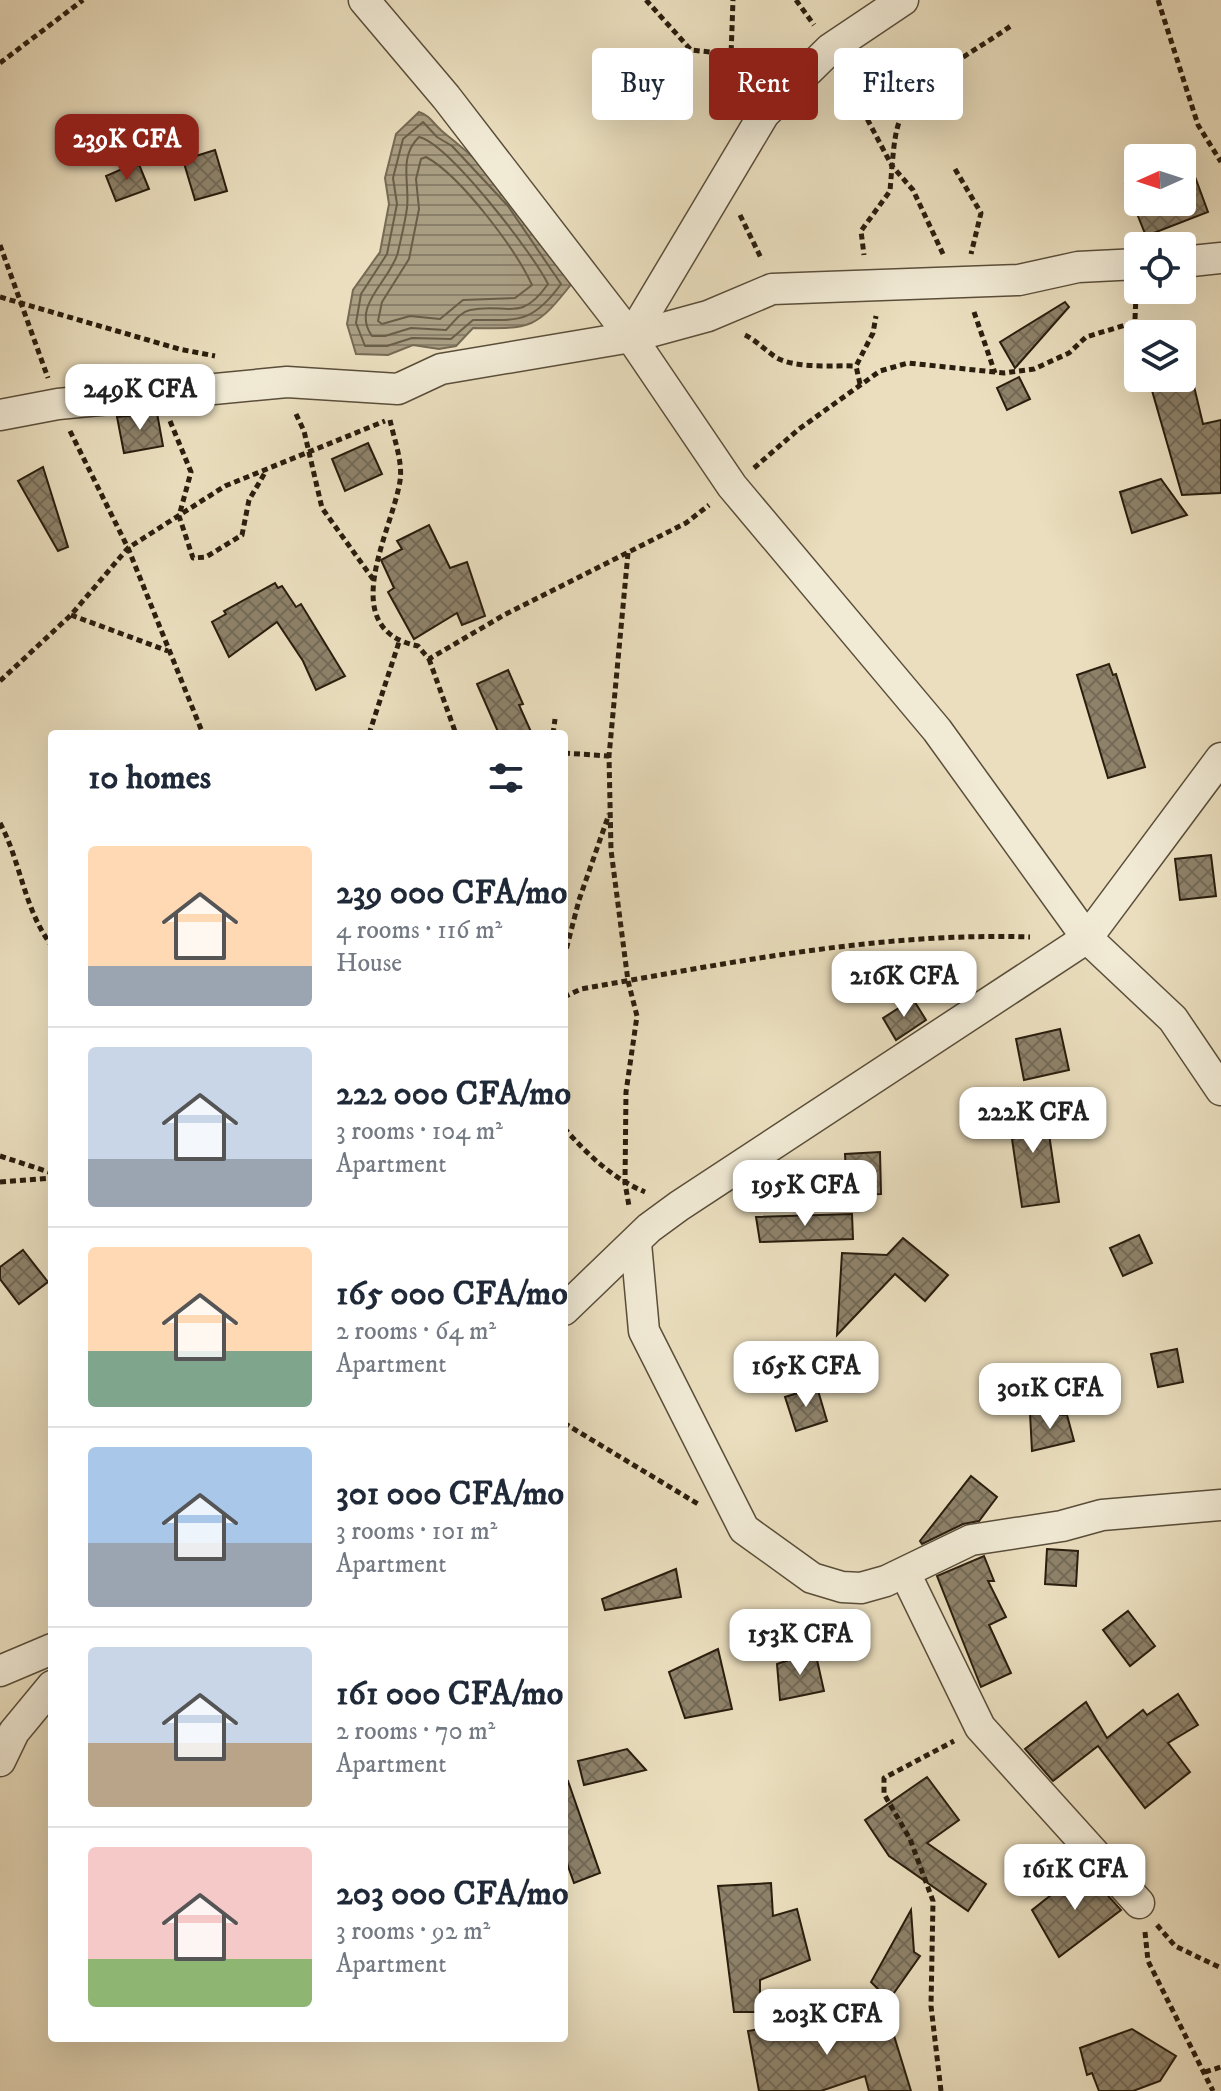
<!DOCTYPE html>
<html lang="en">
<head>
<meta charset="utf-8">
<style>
  :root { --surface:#fff; --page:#f6f6f7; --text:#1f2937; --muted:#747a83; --line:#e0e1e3; --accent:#8f2418 }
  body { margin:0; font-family:"IM FELL DW Pica",serif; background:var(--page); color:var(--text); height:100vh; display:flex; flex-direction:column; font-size:30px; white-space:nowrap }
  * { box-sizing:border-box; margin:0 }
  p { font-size:26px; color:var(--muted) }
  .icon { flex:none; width:44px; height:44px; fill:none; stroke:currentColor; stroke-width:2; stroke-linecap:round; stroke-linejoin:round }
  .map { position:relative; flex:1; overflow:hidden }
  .details { position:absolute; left:48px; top:730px; width:520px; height:1312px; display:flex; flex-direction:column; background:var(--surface); border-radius:8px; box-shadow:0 8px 32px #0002 }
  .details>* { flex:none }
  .top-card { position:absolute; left:592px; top:48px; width:508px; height:72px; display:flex; gap:16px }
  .needle { width:52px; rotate:267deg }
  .fabs { position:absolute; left:1124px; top:144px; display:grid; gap:16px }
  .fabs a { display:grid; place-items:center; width:72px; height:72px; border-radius:8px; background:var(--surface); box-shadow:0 8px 32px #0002; font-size:40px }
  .price { position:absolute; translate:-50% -68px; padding:0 18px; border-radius:16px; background:#fff; color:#222; font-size:26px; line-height:52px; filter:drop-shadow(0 2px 4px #0008) }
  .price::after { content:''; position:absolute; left:50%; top:48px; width:24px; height:18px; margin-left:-12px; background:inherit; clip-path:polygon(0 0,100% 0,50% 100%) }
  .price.on { background:var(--accent); color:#fff }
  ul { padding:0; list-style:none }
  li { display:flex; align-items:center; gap:24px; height:200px; padding:0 40px }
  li+li { border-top:2px solid var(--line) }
  li span { display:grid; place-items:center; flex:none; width:224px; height:160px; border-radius:8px; color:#555 }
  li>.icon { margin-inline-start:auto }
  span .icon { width:96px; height:96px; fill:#fffc; stroke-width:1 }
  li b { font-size:34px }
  h2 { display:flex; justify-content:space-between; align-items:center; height:96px; padding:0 40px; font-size:34px }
  .tag { padding:0 28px; border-radius:8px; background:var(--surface); box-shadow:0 8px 32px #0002; font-size:28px; line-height:72px }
  .tag.on { background:var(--accent); color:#fff }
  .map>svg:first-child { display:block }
  .water { fill:url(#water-rules); stroke:#766a54; stroke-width:2 }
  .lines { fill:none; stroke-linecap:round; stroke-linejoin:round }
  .shore { stroke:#6a5e48; stroke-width:2 }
  .building { fill:url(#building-cross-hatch); stroke:#2a1e0e; stroke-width:2 }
  .minor-casing { stroke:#5a4e3a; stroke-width:33 }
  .path { stroke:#2a1e0e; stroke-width:5; stroke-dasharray:6 4; stroke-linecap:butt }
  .minor { stroke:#f1ead5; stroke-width:30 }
</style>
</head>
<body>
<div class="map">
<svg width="1221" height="2091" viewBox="0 0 1221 2091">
  <defs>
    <pattern id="water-rules" width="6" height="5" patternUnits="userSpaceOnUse" patternTransform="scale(2)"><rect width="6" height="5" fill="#a99d82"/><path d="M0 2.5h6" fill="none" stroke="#8a7f69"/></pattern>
    <pattern id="building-cross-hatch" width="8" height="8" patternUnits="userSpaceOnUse" patternTransform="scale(2)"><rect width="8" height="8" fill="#8e826a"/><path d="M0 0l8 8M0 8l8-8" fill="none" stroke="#746a56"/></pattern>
  </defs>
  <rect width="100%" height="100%" fill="#eadebe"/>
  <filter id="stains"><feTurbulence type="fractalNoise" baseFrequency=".0025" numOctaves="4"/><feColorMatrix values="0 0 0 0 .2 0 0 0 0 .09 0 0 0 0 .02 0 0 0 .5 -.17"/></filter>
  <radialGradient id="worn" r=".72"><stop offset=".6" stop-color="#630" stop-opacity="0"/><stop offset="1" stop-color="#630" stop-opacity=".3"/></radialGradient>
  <path class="water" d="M419,112C431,116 433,124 443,132C467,151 495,175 514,201C535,228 549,257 573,282C536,329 532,329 473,328L456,346L439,349L413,345L388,355L356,354L347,324L353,290L380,252L389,204L385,178L396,134Z"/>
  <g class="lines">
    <g class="shore">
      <path d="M423,122L437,137L452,146L508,206L561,284C532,324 518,320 473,320L451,339L412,338L387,346H365L356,323L361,294L387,254L397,204L393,178L403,139Z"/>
      <path d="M419,137C449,144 534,255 548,284C520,324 507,302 470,310C460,312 453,323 446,330L411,328L385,336H372C350,306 392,279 398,252C401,238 405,223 407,208C410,184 398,157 419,137Z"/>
      <path d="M426,157C461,176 516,250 532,285L515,298L463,300L440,319L410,316L382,324L378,321L382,302L409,259L419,209L416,179L421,159Z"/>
    </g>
  </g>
  <g class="building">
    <polygon points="215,150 227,191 195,200 183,160"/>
    <polygon points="1187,155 1208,212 1146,236 1125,184 1138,178 1138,202 1182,202 1180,158"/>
    <polygon points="138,162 149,189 116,201 106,176"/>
    <polygon points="1065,302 1069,307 1015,368 1000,342"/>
    <polygon points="1019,377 1030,399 1007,410 997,388"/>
    <polygon points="1166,378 1192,378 1203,424 1221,420 1221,493 1182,495 1151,387 1164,385"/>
    <polygon points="157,413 163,446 124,453 117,417"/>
    <polygon points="368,443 382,474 345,491 332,459"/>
    <polygon points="43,467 68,547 58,551 18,481"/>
    <polygon points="1161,479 1187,515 1132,533 1120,492"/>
    <polygon points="429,525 450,568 467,562 485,616 462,625 457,613 414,639 388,592 394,588 381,560 402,549 397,541"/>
    <polygon points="275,583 278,588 282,586 296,607 301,604 345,676 316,690 303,661 277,622 229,657 212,622 226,614 224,611"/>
    <polygon points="1109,664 1113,675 1116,674 1145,767 1108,778 1077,675"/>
    <polygon points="508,670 523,704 519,705 532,734 499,734 477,684"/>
    <polygon points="1211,855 1216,896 1180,900 1175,859"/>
    <polygon points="913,999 926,1020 896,1040 883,1018"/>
    <polygon points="1060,1029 1069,1070 1024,1080 1016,1039"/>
    <polygon points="1039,1098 1045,1134 1049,1134 1059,1202 1022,1207 1012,1139 1016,1138 1011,1102"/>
    <polygon points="880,1152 881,1194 847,1195 845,1154"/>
    <polygon points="852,1214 853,1239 760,1242 756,1217"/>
    <polygon points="1139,1235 1152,1263 1123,1276 1110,1248"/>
    <polygon points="903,1238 948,1275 925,1301 895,1274 837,1335 842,1253 887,1255"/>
    <polygon points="23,1250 48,1282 19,1304 0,1279 0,1267"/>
    <polygon points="1177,1349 1183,1382 1158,1387 1151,1354"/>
    <polygon points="817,1387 827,1421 796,1431 785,1397"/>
    <polygon points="1030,1413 1067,1415 1074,1441 1032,1451"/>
    <polygon points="971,1476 997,1497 979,1521 963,1524 922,1544 920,1541"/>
    <polygon points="1047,1549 1078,1551 1076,1586 1045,1584"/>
    <polygon points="984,1556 994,1581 988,1581 1006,1617 989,1625 1011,1673 981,1687 937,1576"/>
    <polygon points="676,1569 681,1597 605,1610 602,1599"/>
    <polygon points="1128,1611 1155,1646 1130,1666 1103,1630"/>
    <polygon points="718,1649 732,1709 685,1718 669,1672"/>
    <polygon points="815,1651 824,1691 780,1700 777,1664"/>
    <polygon points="1178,1694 1198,1725 1168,1743 1190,1772 1145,1808 1098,1746 1053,1781 1025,1749 1086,1702 1107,1738 1143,1710 1147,1715"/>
    <polygon points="627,1749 646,1770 584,1785 578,1761"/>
    <polygon points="927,1777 959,1820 927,1843 986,1884 968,1911 889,1856 865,1820"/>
    <polygon points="568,1781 600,1873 574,1883 564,1855 564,1782"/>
    <polygon points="1084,1869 1121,1910 1059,1957 1032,1910"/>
    <polygon points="771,1883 773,1916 797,1909 810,1960 760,1980 760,2012 734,2012 718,1886"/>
    <polygon points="911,1910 914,1952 920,1956 889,2000 871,1982"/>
    <polygon points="882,2017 891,2026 911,2091 869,2091 865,2076 821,2091 759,2091 748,2031 821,2018 824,2036"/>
    <polygon points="1132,2029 1176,2056 1160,2081 1133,2091 1099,2091 1092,2073 1087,2075 1080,2048"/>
  </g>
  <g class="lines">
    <defs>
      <g id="minor">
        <polyline points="364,0 446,97 631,337 732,486 937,730 1087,938 1173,1019 1221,1090"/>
        <polyline points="1182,262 1221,258"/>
        <polyline points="631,337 764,114 830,49 903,0"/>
        <polyline points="0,415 58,404 287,382 398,389 441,369 631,337 708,316 772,289 1019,280 1078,267 1138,264"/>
        <polyline points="636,1243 644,1331 744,1529 812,1578 842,1587 861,1588 886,1581 971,1540 1062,1526 1102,1515 1221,1505"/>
        <polyline points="564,1310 649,1228 679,1206 1087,938 1221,758"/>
        <polyline points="905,1573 980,1727 1139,1903"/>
        <polyline points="0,1671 52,1649"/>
        <polyline points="0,1761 14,1732 52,1686"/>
      </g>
    </defs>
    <use href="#minor" class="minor-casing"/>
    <g class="path">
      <polyline points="646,0 691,50 730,54"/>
      <polyline points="796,0 814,25"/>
      <polyline points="1158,0 1198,125 1221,162"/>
      <polyline points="0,63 83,0"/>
      <polyline points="844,75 892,166 890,191 861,231 864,255"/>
      <polyline points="729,111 733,0"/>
      <polyline points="955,169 981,213 971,254"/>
      <polyline points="740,215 762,260"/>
      <polyline points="0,245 48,378"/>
      <path d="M943,254L913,190L892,166C894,146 895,123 907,106C931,72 979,49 1012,25"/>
      <polyline points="0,297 179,349 215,356"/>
      <polyline points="974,312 995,373"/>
      <path d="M745,335C757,341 766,351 777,358C798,369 833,365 856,366"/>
      <polyline points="860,384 856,366 873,333 876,316"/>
      <polyline points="296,414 304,431 322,508 373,579"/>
      <path d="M390,420C394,439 403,462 400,481C392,532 334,629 418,646L429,659L504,615L686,523L709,505"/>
      <polyline points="170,421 191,472 179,516 193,558 206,557 242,535 249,500 266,471"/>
      <polyline points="70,431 128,548 203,734"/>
      <polyline points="754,468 799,429 880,371 908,363 1004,373 1034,369 1069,353 1086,337 1132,323 1135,319 1136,295"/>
      <polyline points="628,553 609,756 611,850 628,981 637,1016 626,1092 625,1183 629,1206"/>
      <polyline points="71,615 168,651"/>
      <polyline points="429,659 456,734"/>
      <polyline points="0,681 71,615 128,548 225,486 385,421"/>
      <polyline points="369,734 399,642"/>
      <polyline points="553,734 555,719"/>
      <polyline points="564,753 609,756"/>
      <path d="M0,823C21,862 24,910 52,946"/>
      <polyline points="564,958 579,900 609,814"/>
      <path d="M564,997L581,989C729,963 879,932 1030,937"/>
      <path d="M564,1128C588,1155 612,1178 645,1192"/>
      <polyline points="0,1156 52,1173"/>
      <polyline points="0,1182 52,1178"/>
      <polyline points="564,1423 698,1504"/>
      <polyline points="1157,1925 1175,1946 1221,1968"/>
      <polyline points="1145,1932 1148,1961 1213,2091"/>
      <polyline points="1205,2072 1221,2067"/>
      <polyline points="941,2091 931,2006 933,1901 910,1839 884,1794 884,1778 954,1741"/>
    </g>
    <use href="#minor" class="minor"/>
  </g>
  <rect width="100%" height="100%" filter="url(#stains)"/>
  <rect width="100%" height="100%" fill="url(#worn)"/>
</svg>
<div class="fabs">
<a><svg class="needle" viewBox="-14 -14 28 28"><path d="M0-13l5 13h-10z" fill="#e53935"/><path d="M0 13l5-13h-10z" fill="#747a83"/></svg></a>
<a><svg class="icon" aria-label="locate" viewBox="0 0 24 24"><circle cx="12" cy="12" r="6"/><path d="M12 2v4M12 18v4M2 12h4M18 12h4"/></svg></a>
<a><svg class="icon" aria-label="layers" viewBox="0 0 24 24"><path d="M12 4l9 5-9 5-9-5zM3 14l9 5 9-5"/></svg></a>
</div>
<b class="price on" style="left:127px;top:182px">239K CFA</b>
<b class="price" style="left:140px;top:432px">249K CFA</b>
<b class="price" style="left:904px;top:1019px">216K CFA</b>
<b class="price" style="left:1033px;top:1155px">222K CFA</b>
<b class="price" style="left:805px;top:1228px">195K CFA</b>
<b class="price" style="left:806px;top:1409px">165K CFA</b>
<b class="price" style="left:1050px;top:1431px">301K CFA</b>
<b class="price" style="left:800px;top:1677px">153K CFA</b>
<b class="price" style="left:1075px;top:1912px">161K CFA</b>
<b class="price" style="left:827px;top:2057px">203K CFA</b>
<div class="top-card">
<a class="tag">Buy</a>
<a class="tag on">Rent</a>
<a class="tag">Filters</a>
</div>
<section class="details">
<h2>10 homes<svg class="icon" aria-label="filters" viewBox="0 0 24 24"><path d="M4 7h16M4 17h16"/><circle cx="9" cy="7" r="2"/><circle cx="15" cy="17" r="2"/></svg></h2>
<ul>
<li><span style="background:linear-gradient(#ffd9b3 75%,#9aa5b1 0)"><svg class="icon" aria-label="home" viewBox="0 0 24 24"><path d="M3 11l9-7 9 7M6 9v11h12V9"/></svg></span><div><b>239 000 CFA/mo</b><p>4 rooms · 116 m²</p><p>House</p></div></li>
<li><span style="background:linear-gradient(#c9d6e8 70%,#9aa5b1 0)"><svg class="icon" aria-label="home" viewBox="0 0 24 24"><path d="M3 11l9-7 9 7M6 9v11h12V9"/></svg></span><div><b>222 000 CFA/mo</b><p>3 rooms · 104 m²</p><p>Apartment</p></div></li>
<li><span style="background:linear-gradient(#ffd9b3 65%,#7fa58c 0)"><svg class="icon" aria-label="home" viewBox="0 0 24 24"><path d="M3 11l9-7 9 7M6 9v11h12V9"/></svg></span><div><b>165 000 CFA/mo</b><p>2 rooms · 64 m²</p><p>Apartment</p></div></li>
<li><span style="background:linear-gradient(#a9c7e8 60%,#9aa5b1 0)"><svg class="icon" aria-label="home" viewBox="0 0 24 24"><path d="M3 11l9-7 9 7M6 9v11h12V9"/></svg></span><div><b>301 000 CFA/mo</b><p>3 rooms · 101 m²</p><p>Apartment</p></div></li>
<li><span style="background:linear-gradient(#c9d6e8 60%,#b9a48a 0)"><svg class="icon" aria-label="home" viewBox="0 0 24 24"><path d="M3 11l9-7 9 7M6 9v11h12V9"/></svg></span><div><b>161 000 CFA/mo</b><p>2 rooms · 70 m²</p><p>Apartment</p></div></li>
<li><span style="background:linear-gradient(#f6c9c9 70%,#8fb573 0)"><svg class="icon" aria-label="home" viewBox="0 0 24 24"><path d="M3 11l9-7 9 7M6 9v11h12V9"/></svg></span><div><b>203 000 CFA/mo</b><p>3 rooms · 92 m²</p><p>Apartment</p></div></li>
</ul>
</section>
</div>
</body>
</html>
